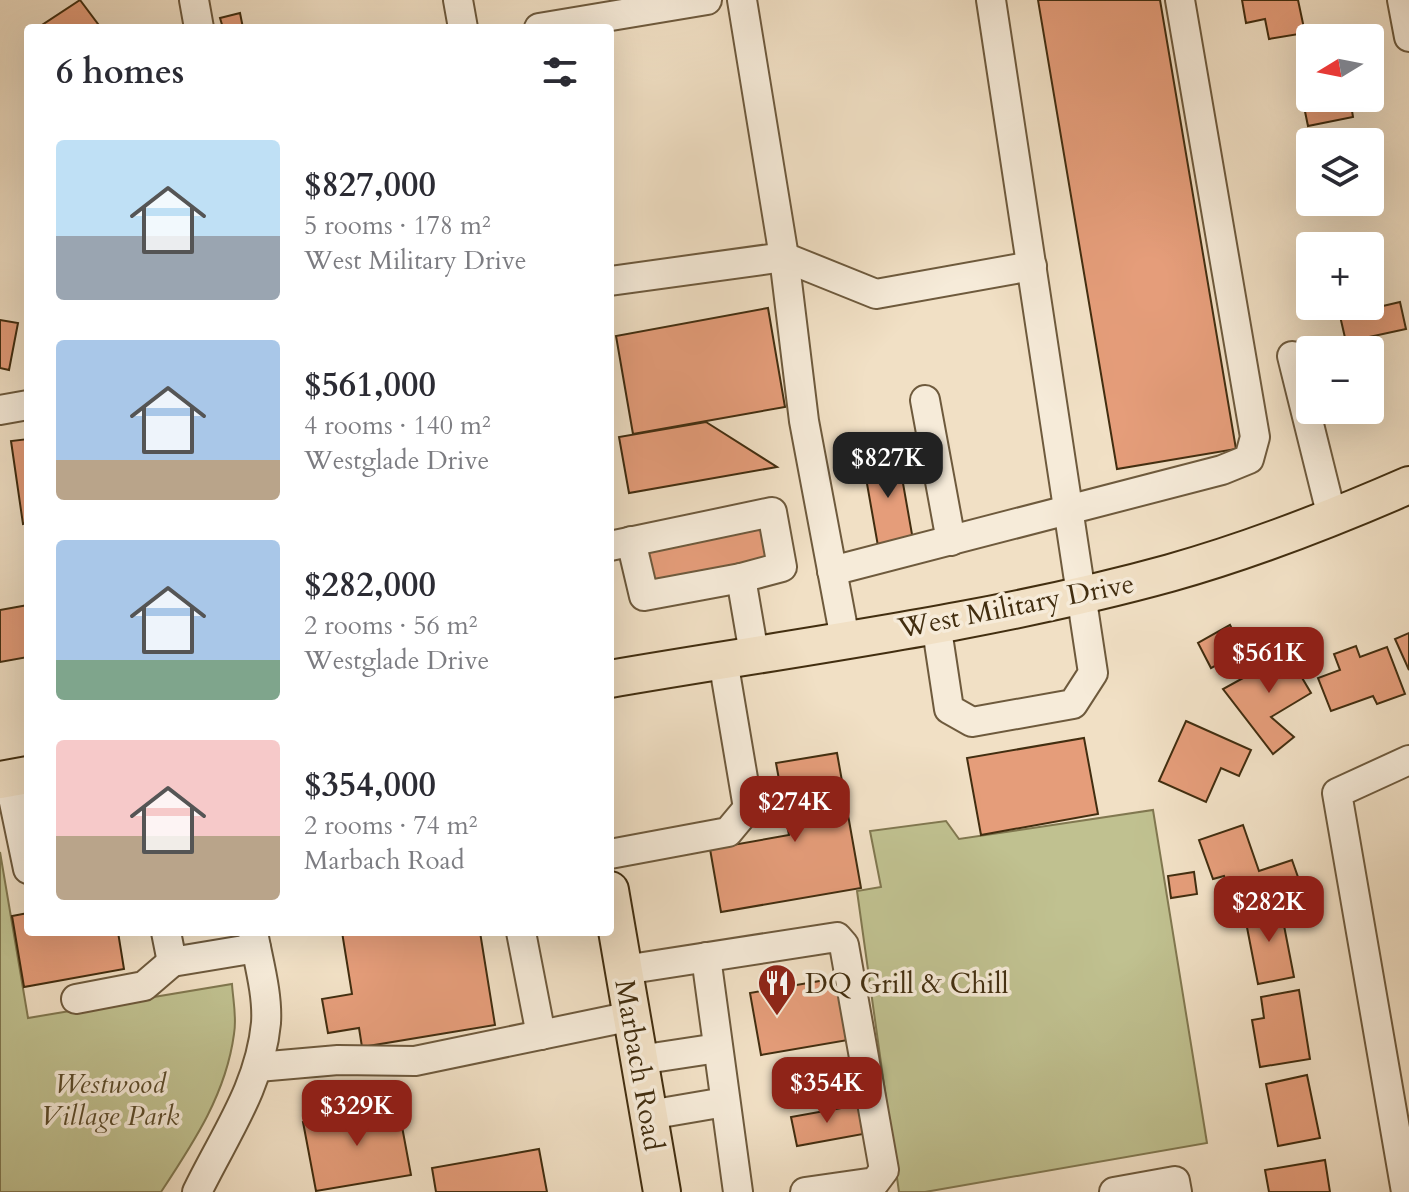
<!DOCTYPE html>
<html lang="en">
<head>
<meta charset="utf-8">
<style>
  :root { --surface:#fff; --page:#f2f2f3; --text:#2b2b33; --muted:#7c7c81; --accent:#8f2418 }
  body { margin:0; font-family:Cardo,serif; background:var(--page); color:var(--text); height:100vh; display:flex; flex-direction:column; font-size:30px; white-space:nowrap }
  * { box-sizing:border-box; margin:0 }
  p { font-size:26px; color:var(--muted) }
  .icon { flex:none; width:44px; height:44px; fill:none; stroke:currentColor; stroke-width:2; stroke-linecap:round; stroke-linejoin:round }
  .map { position:relative; flex:1; overflow:hidden }
  .sheet { position:absolute; left:24px; top:24px; width:590px; height:912px; display:flex; flex-direction:column; background:var(--surface); border-radius:8px; box-shadow:0 8px 32px #0002 }
  .sheet>* { flex:none }
  .needle { width:52px; rotate:260deg }
  .controls { position:absolute; left:1296px; top:24px; display:grid; gap:16px }
  .controls a { display:grid; place-items:center; width:88px; height:88px; border-radius:8px; background:var(--surface); box-shadow:0 8px 32px #0002; font-size:40px }
  .price { position:absolute; translate:-50% -68px; padding:0 18px; border-radius:16px; background:var(--accent); color:#fff; font-size:26px; line-height:52px; filter:drop-shadow(0 2px 4px #0008) }
  .price::after { content:''; position:absolute; left:50%; top:48px; width:24px; height:18px; margin-left:-12px; background:inherit; clip-path:polygon(0 0,100% 0,50% 100%) }
  .price.active { background:#222; color:#fff }
  ul { padding:0; list-style:none }
  li { display:flex; align-items:center; gap:24px; height:200px; padding:0 32px }
  li span { display:grid; place-items:center; flex:none; width:224px; height:160px; border-radius:8px; color:#555 }
  li>.icon { margin-inline-start:auto }
  span .icon { width:96px; height:96px; fill:#fffc; stroke-width:1 }
  li b { font-size:34px }
  h2 { display:flex; justify-content:space-between; align-items:center; height:96px; padding:0 32px; font-size:34px }
  .map>svg:first-child { display:block }
  .green { fill:#c0c190; stroke:#817850; stroke-width:2 }
  .building { fill:#e59d7a; stroke:#422e10; stroke-width:2 }
  .lines { fill:none; stroke-linecap:round; stroke-linejoin:round }
  .minor-casing { stroke:#6e5a3d; stroke-width:32 }
  .major-casing { stroke:#422e10; stroke-width:40 }
  .minor { stroke:#f6ebd9; stroke-width:28 }
  .major { stroke:#f1e0c5; stroke-width:36 }
  .labels { text-anchor:middle; stroke-width:7; stroke-linejoin:round; paint-order:stroke }
  .street-label { font-size:28px; fill:#422e10; stroke:#f6ebd9 }
  .poi-label { font-size:28px; fill:#422e10; stroke:#f6ebd9; text-anchor:start }
  .park-label { font-size:28px; font-style:italic; fill:#5b4b2a; stroke:#f6ebd9 }
</style>
</head>
<body>
<div class="map">
<svg width="1409" height="1192" viewBox="0 0 1409 1192">
  <rect width="100%" height="100%" fill="#f1e0c5"/>
  <filter id="stains"><feTurbulence type="fractalNoise" baseFrequency=".0025" numOctaves="4"/><feColorMatrix values="0 0 0 0 .2 0 0 0 0 .09 0 0 0 0 .02 0 0 0 .5 -.17"/></filter>
  <radialGradient id="worn" r=".72"><stop offset=".6" stop-color="#630" stop-opacity="0"/><stop offset="1" stop-color="#630" stop-opacity=".3"/></radialGradient>
  <g class="green">
    <polygon points="1153,810 1207,1143 925,1192 899,1192 857,891 881,887 870,831 946,821 959,839"/>
    <path d="M0,852L28,1018L232,984C233,1000 237,1018 234,1034C226,1094 194,1142 161,1192H0Z"/>
  </g>
  <g class="building">
    <polygon points="80,0 101,28 40,28 39,27"/>
    <polygon points="1038,0 1160,0 1236,449 1117,469"/>
    <polygon points="1242,0 1298,0 1305,33 1269,39 1265,19 1246,23"/>
    <polygon points="240,13 243,28 223,28 220,18"/>
    <polygon points="1310,96 1350,98 1353,117 1308,126 1302,97"/>
    <polygon points="1400,302 1406,329 1346,342 1340,316"/>
    <polygon points="768,308 785,407 633,434 616,336"/>
    <polygon points="0,320 18,323 9,370 0,368"/>
    <polygon points="706,422 777,467 629,493 619,437"/>
    <polygon points="28,439 28,523 23,524 11,441"/>
    <polygon points="898,455 913,540 878,546 863,461"/>
    <polygon points="762,526 770,559 641,582 635,549"/>
    <polygon points="28,605 28,657 0,662 0,610"/>
    <polygon points="1230,625 1243,650 1211,668 1198,643"/>
    <polygon points="1409,633 1409,670 1395,639"/>
    <polygon points="1282,644 1311,693 1271,717 1294,737 1273,754 1223,689 1254,672 1249,663"/>
    <polygon points="1356,646 1360,657 1387,647 1405,694 1377,704 1373,696 1331,711 1318,678 1340,670 1334,654"/>
    <polygon points="1186,721 1251,750 1239,776 1221,768 1206,802 1159,781"/>
    <polygon points="1084,738 1098,814 981,835 967,758"/>
    <polygon points="837,753 861,888 721,912 710,849 789,835 776,763"/>
    <polygon points="1243,825 1259,871 1292,860 1299,880 1234,903 1224,876 1213,879 1199,840"/>
    <polygon points="1194,872 1197,894 1171,898 1168,876"/>
    <polygon points="1280,905 1294,977 1258,984 1244,912"/>
    <polygon points="28,913 28,932 118,932 124,969 24,987 12,916"/>
    <polygon points="342,932 480,932 495,1025 362,1047 359,1028 328,1033 322,999 352,994"/>
    <polygon points="837,978 848,1040 761,1055 750,993"/>
    <polygon points="1299,990 1310,1059 1260,1067 1252,1020 1264,1018 1261,997"/>
    <polygon points="1307,1075 1320,1138 1278,1146 1266,1084"/>
    <polygon points="398,1105 411,1175 316,1191 303,1122"/>
    <polygon points="858,1105 863,1134 797,1146 791,1117"/>
    <polygon points="539,1149 547,1192 436,1192 432,1168"/>
    <polygon points="1325,1160 1330,1192 1269,1192 1265,1170"/>
  </g>
  <g class="lines">
    <defs>
      <g id="minor">
        <polyline points="194,0 199,28"/>
        <polyline points="458,0 463,28"/>
        <polyline points="742,0 784,257 804,421 845,639"/>
        <polyline points="1402,0 1409,37"/>
        <polyline points="539,28 707,0"/>
        <polyline points="610,281 784,257 876,294 1032,266"/>
        <polyline points="1292,356 1332,517"/>
        <polyline points="925,400 951,541"/>
        <polyline points="0,410 28,405"/>
        <polyline points="631,541 644,596 741,578"/>
        <polyline points="610,546 772,512 782,567 741,578 754,654"/>
        <polyline points="832,571 1222,470 1249,459 1255,437 1180,0"/>
        <polyline points="936,623 949,709 972,722 1073,704 1093,673 991,0"/>
        <polyline points="9,778 28,869"/>
        <polyline points="610,854 728,832 748,808 723,660"/>
        <polyline points="166,932 172,962 256,948"/>
        <polyline points="521,932 541,1035"/>
        <polyline points="706,957 738,1192"/>
        <polyline points="624,970 837,937 844,945 884,1170 875,1182 805,1192"/>
        <polyline points="76,999 144,986 172,962"/>
        <polyline points="639,1060 718,1048"/>
        <polyline points="258,1067 338,1060 415,1061 632,1016"/>
        <polyline points="649,1115 725,1102"/>
        <path d="M197,1192C224,1136 260,1087 266,1023C268,994 258,960 253,932"/>
        <polyline points="1114,1192 1175,1181 1177,1192"/>
        <polyline points="1406,1192 1337,793 1409,760"/>
      </g>
      <g id="major">
        <path d="M610,679C796,647 989,623 1170,573C1252,550 1331,519 1409,485"/>
        <polyline points="0,780 28,775"/>
        <polyline points="610,890 662,1192"/>
      </g>
    </defs>
    <use href="#minor" class="minor-casing"/>
    <use href="#major" class="major-casing"/>
    <use href="#minor" class="minor"/>
    <use href="#major" class="major"/>
  </g>
  <defs>
    <symbol id="restaurant-pin" viewBox="-11 -11 22 30"><path d="M0 17L-7.5 6A9.5 9.5 0 1 1 7.5 6Z" fill="#8f2418" stroke="#f6ebd9"/><path d="M-5-6h1v4h1v-4h1v4h1v-4h1v5L-1.5 .5V6h-2V.5L-5-1ZM5-6V6H3V1.5H1.5Q1.5-4 5-6Z" fill="#fff"/></symbol>
  </defs>
  <g fill-rule="evenodd">
    <use href="#restaurant-pin" x="755" y="961" width="44" height="60"/>
  </g>
  <g class="labels">
    <g class="street-label">
      <text transform="translate(1016 605) rotate(-11)" y="10">West Military Drive</text>
      <text transform="translate(640 1065) rotate(80)" y="10">Marbach Road</text>
    </g>
    <g class="poi-label">
      <text x="805" y="993">DQ Grill &amp; Chill</text>
    </g>
    <g class="park-label">
      <text x="110" y="1093">Westwood<tspan x="110" dy="32">Village Park</tspan></text>
    </g>
  </g>
  <rect width="100%" height="100%" filter="url(#stains)"/>
  <rect width="100%" height="100%" fill="url(#worn)"/>
</svg>
<div class="controls">
<a><svg class="needle" viewBox="-14 -14 28 28"><path d="M0-13l5 13h-10z" fill="#e53935"/><path d="M0 13l5-13h-10z" fill="#7c7c81"/></svg></a>
<a><svg class="icon" aria-label="layers" viewBox="0 0 24 24"><path d="M12 4l9 5-9 5-9-5zM3 14l9 5 9-5"/></svg></a>
<a>+</a>
<a>−</a>
</div>
<b class="price active" style="left:888px;top:500px">$827K</b>
<b class="price" style="left:1269px;top:695px">$561K</b>
<b class="price" style="left:795px;top:844px">$274K</b>
<b class="price" style="left:1269px;top:944px">$282K</b>
<b class="price" style="left:827px;top:1125px">$354K</b>
<b class="price" style="left:357px;top:1148px">$329K</b>
<section class="sheet">
<h2>6 homes<svg class="icon" aria-label="filters" viewBox="0 0 24 24"><path d="M4 7h16M4 17h16"/><circle cx="9" cy="7" r="2"/><circle cx="15" cy="17" r="2"/></svg></h2>
<ul>
<li><span style="background:linear-gradient(#bfe0f5 60%,#9aa5b1 0)"><svg class="icon" aria-label="home" viewBox="0 0 24 24"><path d="M3 11l9-7 9 7M6 9v11h12V9"/></svg></span><div><b>$827,000</b><p>5 rooms · 178 m²</p><p>West Military Drive</p></div></li>
<li><span style="background:linear-gradient(#a9c7e8 75%,#b9a48a 0)"><svg class="icon" aria-label="home" viewBox="0 0 24 24"><path d="M3 11l9-7 9 7M6 9v11h12V9"/></svg></span><div><b>$561,000</b><p>4 rooms · 140 m²</p><p>Westglade Drive</p></div></li>
<li><span style="background:linear-gradient(#a9c7e8 75%,#7fa58c 0)"><svg class="icon" aria-label="home" viewBox="0 0 24 24"><path d="M3 11l9-7 9 7M6 9v11h12V9"/></svg></span><div><b>$282,000</b><p>2 rooms · 56 m²</p><p>Westglade Drive</p></div></li>
<li><span style="background:linear-gradient(#f6c9c9 60%,#b9a48a 0)"><svg class="icon" aria-label="home" viewBox="0 0 24 24"><path d="M3 11l9-7 9 7M6 9v11h12V9"/></svg></span><div><b>$354,000</b><p>2 rooms · 74 m²</p><p>Marbach Road</p></div></li>
</ul>
</section>
</div>
</body>
</html>
